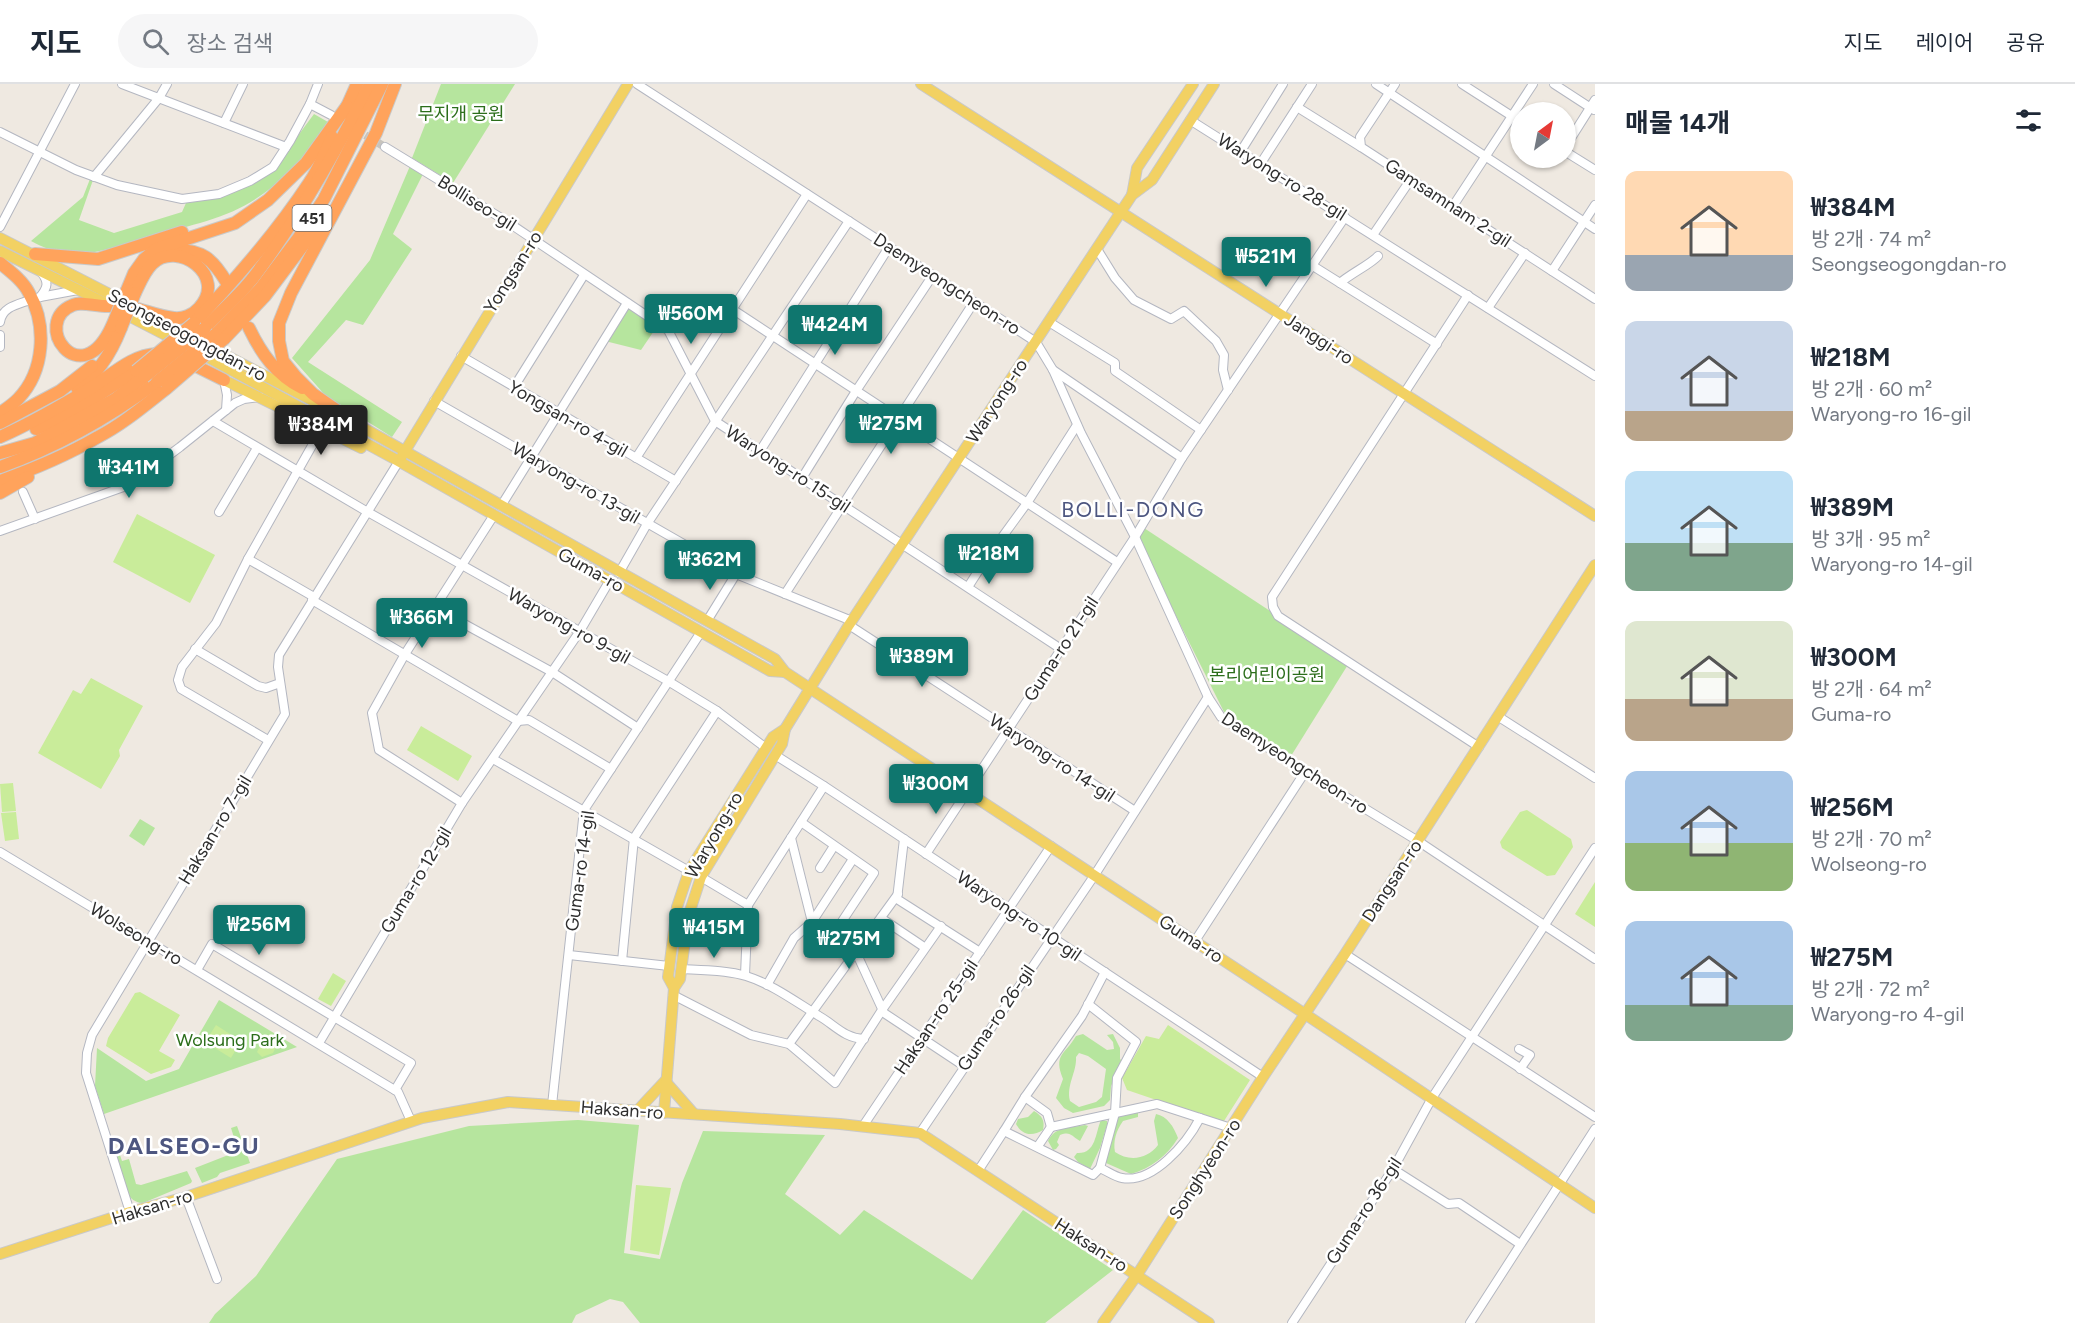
<!DOCTYPE html>
<html lang="ko">
<head>
<meta charset="utf-8">
<style>
  :root { --surface:#fff; --page:#f6f6f7; --text:#1f2937; --muted:#747a83; --line:#e0e1e3; --accent:#0f766e }
  body { margin:0; font-family:Figtree,"Noto Sans KR",sans-serif; background:var(--page); color:var(--text); height:100vh; display:flex; flex-direction:column; font-size:22px; white-space:nowrap }
  * { box-sizing:border-box; margin:0 }
  p { font-size:20px; color:var(--muted) }
  .icon { flex:none; width:33px; height:33px; fill:none; stroke:currentColor; stroke-width:2; stroke-linecap:round; stroke-linejoin:round }
  .map { position:relative; flex:1; overflow:hidden }
  .details { display:flex; flex-direction:column; background:var(--surface); width:480px }
  .details>* { flex:none }
  .needle { width:39px; rotate:32deg }
  .buttons { position:absolute; left:1510px; top:18px; display:grid; gap:12px }
  .buttons a { display:grid; place-items:center; width:66px; height:66px; border-radius:50%; background:var(--surface); box-shadow:0 2px 4px #0004; font-size:30px }
  .price { position:absolute; translate:-50% -51px; padding:0 14px; border-radius:6px; background:var(--accent); color:#fff; font-size:20px; line-height:39px; filter:drop-shadow(0 2px 3px #0008) }
  .price::after { content:''; position:absolute; left:50%; top:36px; width:18px; height:14px; margin-left:-9px; background:inherit; clip-path:polygon(0 0,100% 0,50% 100%) }
  .price.active { background:#222; color:#fff }
  ul { padding:0; list-style:none }
  li { display:flex; align-items:center; gap:18px; height:150px; padding:0 30px }
  li span { display:grid; place-items:center; flex:none; width:168px; height:120px; border-radius:12px; color:#555 }
  li>.icon { margin-inline-start:auto }
  span .icon { width:72px; height:72px; fill:#fffc; stroke-width:1 }
  li b { font-size:26px }
  h2 { display:flex; justify-content:space-between; align-items:center; height:72px; padding:0 30px; font-size:26px }
  header { display:flex; align-items:center; gap:36px; box-sizing:border-box; height:84px; padding:0 30px; background:var(--surface); border-bottom:2px solid var(--line) }
  header strong { font-size:28px }
  nav { display:flex; gap:33px; margin-inline-start:auto; font-size:21px }
  .search { width:420px; height:54px; background:var(--page); display:flex; align-items:center; gap:15px; box-sizing:border-box; padding:0 21px; border-radius:33px; color:var(--muted); font-size:22px }
  main { display:flex; flex:1; min-height:0 }
  .map>svg:first-child { display:block }
  .green { fill:#b6e59e; fill-rule:evenodd }
  .pitch { fill:#c9ec9a }
  .lines { fill:none; stroke-linecap:round; stroke-linejoin:round }
  .minor-tunnel { stroke:#c8c4bd; stroke-width:8; stroke-dasharray:8 4; stroke-linecap:butt }
  .minor-casing { stroke:#b4b7c1; stroke-width:10 }
  .major-casing { stroke:#c9c9c9; stroke-width:12 }
  .highway-casing { stroke:#c9c9c9; stroke-width:14 }
  .minor { stroke:#fff; stroke-width:8 }
  .major { stroke:#f2d163; stroke-width:10 }
  .highway { stroke:#ffa35c; stroke-width:12 }
  .highway-bridge-casing { stroke:#c9c9c9; stroke-width:14; stroke-linecap:butt }
  .highway-bridge { stroke:#ffa35c; stroke-width:12 }
  .labels { text-anchor:middle; stroke-width:5; stroke-linejoin:round; paint-order:stroke }
  .shield { fill:#fff; stroke:#6d6d6d; stroke-width:1.5 }
  .shield-label { font-size:16px; font-weight:bold; fill:#2e2e2e }
  .park-label { font-size:18px; fill:#2c6e1b; stroke:#fff }
  .street-label { font-size:18px; fill:#2e2e2e; stroke:#fff }
  .quarter-label { font-size:21px; letter-spacing:1.5px; fill:#4d5680; stroke:#fff }
  .district-label { font-size:24px; font-weight:bold; letter-spacing:1.5px; fill:#4d5680; stroke:#fff }
</style>
</head>
<body>
<header>
<strong>지도</strong>
<div class="search"><svg class="icon" aria-label="search" viewBox="0 0 24 24"><circle cx="10" cy="10" r="6"/><path d="M15 15l6 6"/></svg>장소 검색</div>
<nav><a>지도</a><a>레이어</a><a>공유</a></nav>
</header>
<main>
<div class="map">
<svg width="1595" height="1239" viewBox="0 0 1595 1239">
  <rect width="100%" height="100%" fill="#efe9e1"/>
  <g class="green">
    <polygon points="441,0 515,0 453,99 412,74"/>
    <path d="M314,30L328,38C307,71 290,92 257,114C228,134 188,142 154,151C127,159 98,171 70,170C57,169 42,163 31,157L83,113L90,95L93,96L79,136L114,149L182,128L186,119C257,111 274,84 314,30Z"/>
    <polygon points="410,82 423,90 393,150 412,165 363,241 346,236 308,278 402,338 392,353 325,311 292,274 370,176"/>
    <polygon points="628,221 658,241 641,266 605,257"/>
    <polygon points="1144,444 1349,579 1291,672 1224,628 1137,454"/>
    <polygon points="140,735 155,744 144,762 129,752"/>
    <polygon points="219,916 297,963 104,1030 95,1002 97,964 146,997 179,985"/>
    <path d="M1083,950L1107,966L1114,965L1113,958L1107,951L1113,950L1120,964V975L1123,978L1111,1002L1110,1016L1104,1022L1073,1029L1064,1024L1056,1014L1063,995C1053,970 1065,971 1076,952ZM1079,969L1088,972L1106,985L1102,1013L1096,1018L1079,1023L1070,1017C1066,1001 1077,988 1076,973Z"/>
    <path d="M1034,1027C1042,1032 1045,1036 1043,1046C1032,1053 1022,1051 1016,1040L1018,1035L1028,1033Z"/>
    <path d="M1127,1027L1138,1029V1033L1123,1037C1116,1047 1113,1057 1115,1068C1129,1078 1148,1075 1158,1061L1154,1037L1156,1030C1167,1032 1174,1043 1178,1054C1167,1072 1151,1084 1131,1090L1106,1079L1105,1076L1118,1031Z"/>
    <polygon points="578,1036 639,1041 624,1169 660,1175 682,1099 703,1047 825,1051 785,1110 840,1151 864,1126 972,1196 1023,1126 1113,1186 1045,1239 640,1239 623,1218 610,1215 576,1231 572,1239 209,1239 215,1230 256,1192 337,1075 469,1042"/>
    <path d="M1101,1036L1107,1037V1041L1100,1064L1090,1085L1078,1078L1074,1073L1077,1069C1096,1070 1095,1050 1101,1036Z"/>
    <path d="M1085,1041L1088,1042L1080,1057C1071,1052 1071,1047 1060,1051L1057,1058L1059,1061L1056,1065L1053,1066L1048,1057C1055,1042 1071,1044 1085,1041Z"/>
    <polygon points="237,1042 250,1079 220,1089 217,1093 202,1099 195,1084 236,1068 236,1060 231,1044"/>
    <path d="M120,1071L122,1077L129,1075L136,1100L141,1101L187,1087L192,1097L191,1099L143,1119C123,1119 119,1087 114,1072Z"/>
  </g>
  <g class="pitch">
    <polygon points="137,430 215,471 190,519 113,478"/>
    <polygon points="91,594 143,622 119,666 120,672 101,705 38,669 73,606 81,610"/>
    <polygon points="421,642 472,672 458,697 407,666"/>
    <polygon points="13,699 16,727 2,728 0,700"/>
    <polygon points="1527,726 1571,755 1573,763 1555,791 1547,792 1502,764 1500,758 1520,728"/>
    <polygon points="16,728 19,755 5,757 1,729"/>
    <polygon points="1595,798 1595,843 1575,830"/>
    <polygon points="333,889 346,897 331,922 318,915"/>
    <polygon points="140,908 180,931 159,967 175,976 171,983 151,990 106,962 108,954 135,909"/>
    <polygon points="216,941 241,957 231,974 205,958"/>
    <polygon points="1168,941 1250,996 1224,1037 1218,1037 1127,1006 1122,994 1146,952 1159,955"/>
    <polygon points="270,950 277,953 278,959 273,969 262,973 257,968 263,956"/>
    <polygon points="636,1101 671,1104 659,1171 630,1166"/>
  </g>
  <g class="lines">
    <polyline class="minor-tunnel" points="355,45 385,63"/>
    <defs>
      <g id="minor">
        <polyline points="122,0 286,63"/>
        <polyline points="637,0 1036,258 1053,286 1081,349 1135,453 1208,613 1221,633 1305,688 1418,757 1595,875"/>
        <polyline points="1376,0 1595,145"/>
        <polyline points="1395,0 1360,53 1361,63 1595,215"/>
        <polyline points="1462,0 1521,38"/>
        <polyline points="1554,0 1594,26"/>
        <polyline points="310,20 331,31"/>
        <polyline points="1297,23 1361,63"/>
        <polyline points="1190,36 1595,292"/>
        <polyline points="224,39 243,0"/>
        <polyline points="0,48 76,86 117,101 182,115 219,110 250,97 273,83 290,57 310,20 318,0"/>
        <polyline points="1566,62 1595,16"/>
        <polyline points="385,63 506,137 668,246 715,337 1061,565"/>
        <polyline points="1241,67 1283,0"/>
        <polyline points="1566,68 1595,86"/>
        <polyline points="1261,79 1312,0"/>
        <polyline points="94,93 159,14 167,0"/>
        <polyline points="1453,122 1533,0"/>
        <polyline points="0,143 75,0"/>
        <polyline points="1373,151 1411,95"/>
        <polyline points="1097,165 1115,194 1134,216 1171,235 1184,227 1216,257 1224,271 1223,286 1228,306"/>
        <polyline points="1313,182 1437,260"/>
        <polyline points="1552,187 1595,121"/>
        <path d="M1340,199C1350,190 1371,180 1378,172"/>
        <polyline points="1468,211 1272,513 1273,523 1278,532 1479,663"/>
        <polyline points="40,213 78,206"/>
        <path d="M40,213C48,203 49,198 41,188"/>
        <polyline points="1488,224 1525,169"/>
        <polyline points="732,225 1117,478"/>
        <path d="M0,238C2,224 15,221 27,217"/>
        <polyline points="1049,238 1115,279 1115,287 1201,346"/>
        <polyline points="0,251 0,263"/>
        <polyline points="461,272 676,397"/>
        <polyline points="1053,286 1182,374"/>
        <polyline points="224,296 227,311 226,326"/>
        <polyline points="514,303 584,191"/>
        <polyline points="434,317 736,490 852,537"/>
        <polyline points="213,337 366,427 668,597 717,627 766,664"/>
        <polyline points="760,367 889,163"/>
        <polyline points="636,374 807,110"/>
        <polyline points="802,394 856,307 933,191"/>
        <polyline points="23,408 35,435"/>
        <polyline points="501,422 627,219"/>
        <polyline points="219,428 257,364"/>
        <polyline points="0,447 129,401 180,363 235,319 244,315 260,313"/>
        <polyline points="248,475 322,344"/>
        <polyline points="619,489 647,440 849,137"/>
        <polyline points="968,503 984,478 1027,419 1077,341"/>
        <polyline points="785,510 974,218"/>
        <polyline points="312,516 518,637 529,636 611,685"/>
        <polyline points="435,524 552,588 638,644"/>
        <polyline points="707,537 736,490"/>
        <polyline points="849,541 1135,727"/>
        <polyline points="195,565 258,602 266,604 280,599"/>
        <polyline points="1499,633 1595,694"/>
        <polyline points="268,656 181,605 178,596 182,583 216,539 248,475 314,513"/>
        <polyline points="775,671 824,702 1263,993"/>
        <polyline points="493,675 689,787"/>
        <polyline points="462,719 379,666 372,629 405,570 494,431"/>
        <polyline points="801,738 874,789 833,851"/>
        <polyline points="791,754 812,838 855,866 884,929 964,982"/>
        <polyline points="904,755 897,815 980,868"/>
        <polyline points="0,768 398,1008 411,1037"/>
        <polyline points="926,770 1135,453 1182,374 1345,133"/>
        <polyline points="820,784 834,762"/>
        <polyline points="701,793 748,821"/>
        <polyline points="881,834 924,863"/>
        <polyline points="1195,857 1305,688"/>
        <polyline points="1345,870 1595,1033"/>
        <polyline points="569,871 669,882"/>
        <polyline points="622,877 634,754 717,627"/>
        <path d="M681,885C701,886 728,886 746,892C772,900 796,918 819,932C835,941 844,954 864,955"/>
        <polyline points="197,886 212,860 411,979 395,1006"/>
        <polyline points="1105,888 1082,932 1025,1013 1047,1029 1051,1043 1157,1020 1231,1044"/>
        <polyline points="745,891 748,821 824,702"/>
        <polyline points="767,901 794,854 812,838 853,775"/>
        <polyline points="673,911 751,951 789,960 835,999 882,926 941,842"/>
        <polyline points="1088,920 1136,958 1117,994 1115,1029 1100,1084"/>
        <polyline points="319,959 462,719 580,547 610,496"/>
        <polyline points="789,960 898,810"/>
        <polyline points="1519,965 1530,971 1520,985"/>
        <path d="M1025,1013L1004,1047L1093,1091L1100,1084C1107,1087 1115,1093 1122,1094C1153,1100 1187,1059 1200,1034"/>
        <polyline points="552,1021 584,726 701,548"/>
        <polyline points="863,1042 1051,762"/>
        <polyline points="920,1049 1094,792 1208,613"/>
        <polyline points="1038,1062 1051,1043"/>
        <polyline points="1393,1085 1448,1120 1459,1119 1520,1160"/>
        <polyline points="978,1087 1004,1047"/>
        <polyline points="186,1113 217,1195"/>
        <polyline points="130,1128 86,989 87,969 92,951 285,630 278,583 279,571 399,377"/>
        <polyline points="1292,1239 1393,1085 1432,1014 1595,764"/>
        <polyline points="1470,1239 1595,1045"/>
      </g>
      <g id="major">
        <polyline points="921,0 1595,432"/>
        <polyline points="1132,111 1137,84 1193,0"/>
        <polyline points="0,154 129,220"/>
        <polyline points="0,167 107,220"/>
        <polyline points="121,228 181,259"/>
        <polyline points="150,232 187,251"/>
        <polyline points="206,261 325,323"/>
        <polyline points="198,268 393,374 770,587 785,588"/>
        <polyline points="224,296 361,364"/>
        <polyline points="344,333 775,575 785,588 1305,930 1595,1124"/>
        <polyline points="402,372 628,0"/>
        <polyline points="674,904 668,893 677,823 689,787 773,653 785,645 849,541 1132,111 1152,96 1214,0"/>
        <polyline points="637,1027 665,997 694,1030"/>
        <polyline points="664,1029 674,904 680,895 688,833 701,793 782,660 785,645"/>
        <polyline points="0,1170 130,1128 186,1113 422,1034 508,1018 840,1040 920,1049 1209,1239"/>
        <polyline points="1103,1239 1137,1191 1263,993 1345,870 1595,481"/>
      </g>
      <g id="highway">
        <polyline points="344,29 357,0"/>
        <path d="M173,166C202,165 213,175 227,199"/>
        <polyline points="35,170 98,175 182,148"/>
        <path d="M0,179C11,188 23,197 29,209C47,241 45,287 18,315C13,320 6,325 0,329"/>
        <polyline points="127,206 134,189 144,175 156,165 235,139 268,116 306,79 347,22"/>
        <path d="M135,209C140,199 144,188 152,180C177,155 229,192 199,224C193,231 183,235 174,234C162,233 149,228 138,225"/>
        <path d="M110,222C98,223 82,217 73,221C30,238 80,312 112,242"/>
        <path d="M194,239C236,195 276,149 309,99C319,85 325,68 332,53"/>
        <path d="M205,244C220,228 239,212 253,194C299,133 336,68 370,0"/>
        <path d="M249,244C261,269 276,291 302,304"/>
        <polyline points="216,250 260,205 299,153 324,115 382,0"/>
        <polyline points="224,255 265,212 322,136"/>
        <polyline points="186,277 224,296"/>
        <path d="M77,304C99,290 112,267 121,244"/>
        <polyline points="352,337 313,310 296,293 283,277 279,257 279,239 291,209 376,49 395,0"/>
        <polyline points="0,339 60,307 92,282"/>
        <polyline points="36,345 69,330 136,287"/>
        <path d="M0,353C32,339 61,322 91,304C112,291 131,271 157,270"/>
        <polyline points="0,369 35,359 115,315 144,293"/>
        <path d="M0,383C57,363 108,334 157,298"/>
        <path d="M0,397C34,385 67,371 98,353C123,340 144,322 167,304"/>
        <polyline points="0,409 28,393"/>
      </g>
    </defs>
    <use href="#minor" class="minor-casing"/>
    <use href="#major" class="major-casing"/>
    <use href="#highway" class="highway-casing"/>
    <use href="#minor" class="minor"/>
    <use href="#major" class="major"/>
    <use href="#highway" class="highway"/>
    <defs>
      <g id="highway-bridge">
        <polyline points="112,242 127,206"/>
        <polyline points="121,244 135,209"/>
        <polyline points="136,287 194,239"/>
        <polyline points="144,293 205,244"/>
        <polyline points="157,298 216,250"/>
        <polyline points="167,304 224,255"/>
      </g>
    </defs>
    <use href="#highway-bridge" class="highway-bridge-casing"/>
    <use href="#highway-bridge" class="highway-bridge"/>
  </g>
  <g class="labels">
    <rect class="shield" x="292.5" y="121" width="39" height="26" rx="4.5"/>
    <g class="shield-label">
      <text x="312" y="140">451</text>
    </g>
    <g class="park-label">
      <text x="461" y="36">무지개 공원</text>
      <text x="1267" y="597">본리어린이공원</text>
      <text x="230" y="962">Wolsung Park</text>
    </g>
    <g class="street-label">
      <text transform="translate(1282 93) rotate(32)" y="6">Waryong-ro 28-gil</text>
      <text transform="translate(477 119) rotate(32)" y="6">Bolliseo-gil</text>
      <text transform="translate(1448 119) rotate(33)" y="6">Gamsamnam 2-gil</text>
      <text transform="translate(513 188) rotate(-58)" y="6">Yongsan-ro</text>
      <text transform="translate(947 200) rotate(33)" y="6">Daemyeongcheon-ro</text>
      <text transform="translate(187 251) rotate(28)" y="6">Seongseogongdan-ro</text>
      <text transform="translate(1319 255) rotate(33)" y="6">Janggi-ro</text>
      <text transform="translate(997 317) rotate(-57)" y="6">Waryong-ro</text>
      <text transform="translate(568 335) rotate(30)" y="6">Yongsan-ro 4-gil</text>
      <text transform="translate(788 385) rotate(33)" y="6">Waryong-ro 15-gil</text>
      <text transform="translate(576 399) rotate(30)" y="6">Waryong-ro 13-gil</text>
      <text transform="translate(591 486) rotate(29)" y="6">Guma-ro</text>
      <text transform="translate(569 542) rotate(29)" y="6">Waryong-ro 9-gil</text>
      <text transform="translate(1061 565) rotate(-57)" y="6">Guma-ro 21-gil</text>
      <text transform="translate(1052 674) rotate(33)" y="6">Waryong-ro 14-gil</text>
      <text transform="translate(1295 679) rotate(33)" y="6">Daemyeongcheon-ro</text>
      <text transform="translate(215 746) rotate(-59)" y="6">Haksan-ro 7-gil</text>
      <text transform="translate(714 751) rotate(-60)" y="6">Waryong-ro</text>
      <text transform="translate(580 787) rotate(-82)" y="6">Guma-ro 14-gil</text>
      <text transform="translate(416 796) rotate(-59)" y="6">Guma-ro 12-gil</text>
      <text transform="translate(1392 797) rotate(-57)" y="6">Dangsan-ro</text>
      <text transform="translate(1019 832) rotate(34)" y="6">Waryong-ro 10-gil</text>
      <text transform="translate(136 850) rotate(31)" y="6">Wolseong-ro</text>
      <text transform="translate(1191 855) rotate(33)" y="6">Guma-ro</text>
      <text transform="translate(936 933) rotate(-56)" y="6">Haksan-ro 25-gil</text>
      <text transform="translate(996 934) rotate(-56)" y="6">Guma-ro 26-gil</text>
      <text transform="translate(622 1026) rotate(4)" y="6">Haksan-ro</text>
      <text transform="translate(1205 1085) rotate(-57)" y="6">Songhyeon-ro</text>
      <text transform="translate(152 1123) rotate(-17)" y="6">Haksan-ro</text>
      <text transform="translate(1364 1127) rotate(-57)" y="6">Guma-ro 36-gil</text>
      <text transform="translate(1091 1161) rotate(33)" y="6">Haksan-ro</text>
    </g>
    <g class="quarter-label">
      <text x="1133" y="433">BOLLI-DONG</text>
    </g>
    <g class="district-label">
      <text x="184" y="1070">DALSEO-GU</text>
    </g>
  </g>
</svg>
<div class="buttons">
<a><svg class="needle" viewBox="-14 -14 28 28"><path d="M0-13l5 13h-10z" fill="#e53935"/><path d="M0 13l5-13h-10z" fill="#747a83"/></svg></a>
</div>
<b class="price" style="left:1266px;top:204px">₩521M</b>
<b class="price" style="left:691px;top:261px">₩560M</b>
<b class="price" style="left:835px;top:272px">₩424M</b>
<b class="price" style="left:891px;top:371px">₩275M</b>
<b class="price active" style="left:321px;top:372px">₩384M</b>
<b class="price" style="left:129px;top:415px">₩341M</b>
<b class="price" style="left:989px;top:501px">₩218M</b>
<b class="price" style="left:710px;top:507px">₩362M</b>
<b class="price" style="left:422px;top:565px">₩366M</b>
<b class="price" style="left:922px;top:604px">₩389M</b>
<b class="price" style="left:936px;top:731px">₩300M</b>
<b class="price" style="left:259px;top:872px">₩256M</b>
<b class="price" style="left:714px;top:875px">₩415M</b>
<b class="price" style="left:849px;top:886px">₩275M</b>
</div>
<section class="details">
<h2>매물 14개<svg class="icon" aria-label="filters" viewBox="0 0 24 24"><path d="M4 7h16M4 17h16"/><circle cx="9" cy="7" r="2"/><circle cx="15" cy="17" r="2"/></svg></h2>
<ul>
<li><span style="background:linear-gradient(#ffd9b3 70%,#9aa5b1 0)"><svg class="icon" aria-label="home" viewBox="0 0 24 24"><path d="M3 11l9-7 9 7M6 9v11h12V9"/></svg></span><div><b>₩384M</b><p>방 2개 · 74 m²</p><p>Seongseogongdan-ro</p></div></li>
<li><span style="background:linear-gradient(#c9d6e8 75%,#b9a48a 0)"><svg class="icon" aria-label="home" viewBox="0 0 24 24"><path d="M3 11l9-7 9 7M6 9v11h12V9"/></svg></span><div><b>₩218M</b><p>방 2개 · 60 m²</p><p>Waryong-ro 16-gil</p></div></li>
<li><span style="background:linear-gradient(#bfe0f5 60%,#7fa58c 0)"><svg class="icon" aria-label="home" viewBox="0 0 24 24"><path d="M3 11l9-7 9 7M6 9v11h12V9"/></svg></span><div><b>₩389M</b><p>방 3개 · 95 m²</p><p>Waryong-ro 14-gil</p></div></li>
<li><span style="background:linear-gradient(#dfe7d0 65%,#b9a48a 0)"><svg class="icon" aria-label="home" viewBox="0 0 24 24"><path d="M3 11l9-7 9 7M6 9v11h12V9"/></svg></span><div><b>₩300M</b><p>방 2개 · 64 m²</p><p>Guma-ro</p></div></li>
<li><span style="background:linear-gradient(#a9c7e8 60%,#8fb573 0)"><svg class="icon" aria-label="home" viewBox="0 0 24 24"><path d="M3 11l9-7 9 7M6 9v11h12V9"/></svg></span><div><b>₩256M</b><p>방 2개 · 70 m²</p><p>Wolseong-ro</p></div></li>
<li><span style="background:linear-gradient(#a9c7e8 70%,#7fa58c 0)"><svg class="icon" aria-label="home" viewBox="0 0 24 24"><path d="M3 11l9-7 9 7M6 9v11h12V9"/></svg></span><div><b>₩275M</b><p>방 2개 · 72 m²</p><p>Waryong-ro 4-gil</p></div></li>
</ul>
</section>
</main>
</body>
</html>
